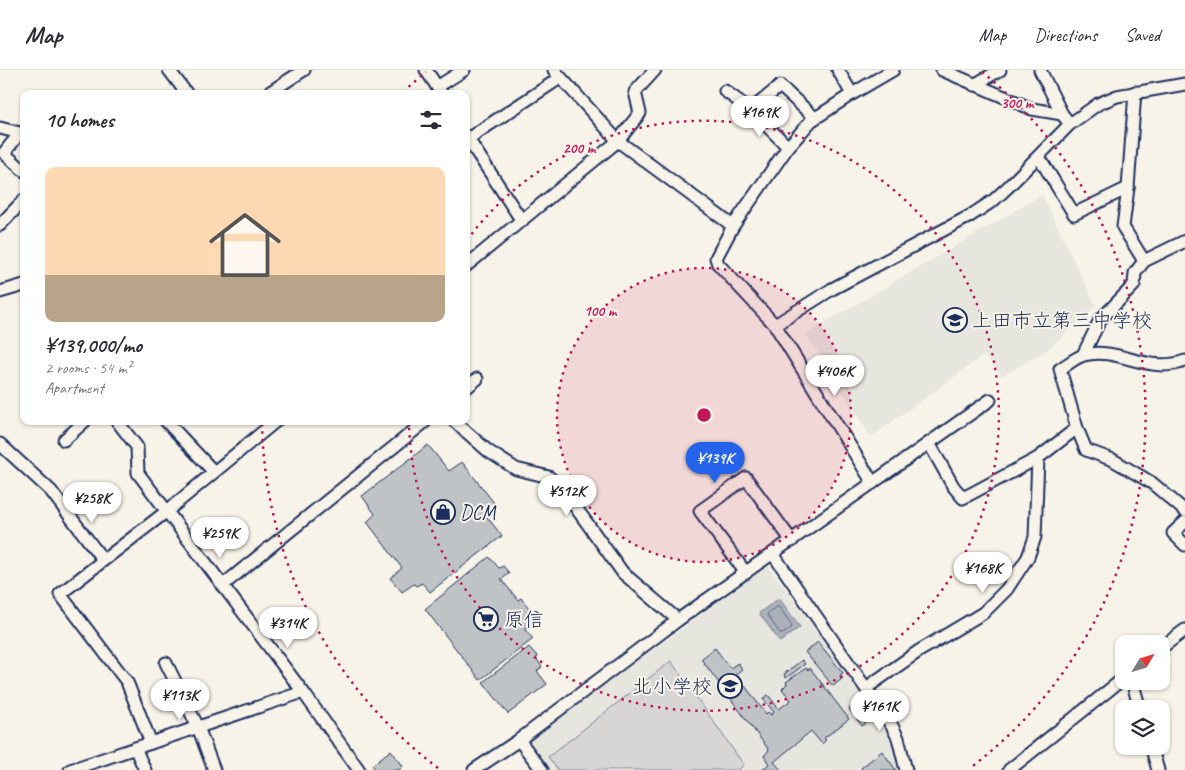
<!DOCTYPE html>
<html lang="en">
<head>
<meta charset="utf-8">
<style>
  :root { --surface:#fff; --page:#f2f2f3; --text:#2b2b33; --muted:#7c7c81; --line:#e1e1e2; --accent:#2563eb }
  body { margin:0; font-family:Caveat,"Klee One",sans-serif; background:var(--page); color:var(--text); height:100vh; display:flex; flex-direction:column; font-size:19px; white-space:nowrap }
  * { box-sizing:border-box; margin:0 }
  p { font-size:16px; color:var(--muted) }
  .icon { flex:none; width:28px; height:28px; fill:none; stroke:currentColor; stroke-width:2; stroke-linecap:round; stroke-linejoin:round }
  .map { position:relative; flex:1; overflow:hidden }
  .drawer { position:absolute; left:20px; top:20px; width:450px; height:335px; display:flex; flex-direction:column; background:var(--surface); border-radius:10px; box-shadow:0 1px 4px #0004 }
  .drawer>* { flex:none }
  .needle { width:32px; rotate:52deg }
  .fabs { position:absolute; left:1115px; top:565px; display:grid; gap:10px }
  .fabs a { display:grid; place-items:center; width:55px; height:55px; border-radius:10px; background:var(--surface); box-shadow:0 1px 4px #0004; font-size:25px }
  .price { position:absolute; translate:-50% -42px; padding:0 11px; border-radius:18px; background:#fff; color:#222; font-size:16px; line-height:32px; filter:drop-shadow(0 1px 2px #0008) }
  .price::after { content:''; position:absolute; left:50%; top:30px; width:15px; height:11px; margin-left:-8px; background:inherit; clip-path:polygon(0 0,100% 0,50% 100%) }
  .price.active { background:var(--accent); color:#fff }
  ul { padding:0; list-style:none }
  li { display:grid; align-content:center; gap:10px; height:265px; padding:0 25px }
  li span { display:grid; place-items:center; height:155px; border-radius:10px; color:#555 }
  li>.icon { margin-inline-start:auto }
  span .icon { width:90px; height:90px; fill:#fffc; stroke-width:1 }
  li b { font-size:21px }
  h2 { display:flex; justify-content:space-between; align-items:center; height:60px; padding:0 25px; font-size:21px }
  header { display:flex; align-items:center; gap:30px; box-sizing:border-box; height:70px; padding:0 25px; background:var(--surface); border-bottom:1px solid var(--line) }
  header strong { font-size:24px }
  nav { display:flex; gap:28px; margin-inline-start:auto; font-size:18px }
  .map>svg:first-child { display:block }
  .built { fill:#e6e5de }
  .green { fill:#d7d6d4; stroke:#798299 }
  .water { fill:#acb0b9; stroke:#727c95 }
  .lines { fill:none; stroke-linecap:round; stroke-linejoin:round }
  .shore { stroke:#556382; stroke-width:1 }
  .building { fill:#c0c3c5; stroke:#1b2f5e }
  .minor-casing { stroke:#1b2f5e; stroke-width:15 }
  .minor { stroke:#f7f3e8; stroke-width:11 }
  .ring { fill:none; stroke:#c2185b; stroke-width:2.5; stroke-dasharray:2.5 5 }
  .labels { text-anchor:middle; stroke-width:4; stroke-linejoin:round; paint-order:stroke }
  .poi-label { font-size:20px; fill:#1b2f5e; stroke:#f7f3e8; text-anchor:start }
  .centre { fill:#c2185b; stroke:#f7f3e8; stroke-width:2.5 }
  .ring-label { font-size:15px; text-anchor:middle; font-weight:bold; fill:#c2185b; stroke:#f7f3e8; stroke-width:4; stroke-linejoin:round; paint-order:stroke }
</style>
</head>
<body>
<header>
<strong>Map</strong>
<nav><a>Map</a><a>Directions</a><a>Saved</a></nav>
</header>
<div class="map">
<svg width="1185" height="700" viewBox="0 0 1185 700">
  <rect width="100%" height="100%" fill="#f7f3e8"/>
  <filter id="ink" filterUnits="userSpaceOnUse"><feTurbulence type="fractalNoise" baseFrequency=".02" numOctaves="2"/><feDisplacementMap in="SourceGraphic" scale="10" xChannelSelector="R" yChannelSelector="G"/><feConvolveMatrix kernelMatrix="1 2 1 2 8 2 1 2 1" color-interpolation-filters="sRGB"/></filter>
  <g filter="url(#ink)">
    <g class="built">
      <polygon points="1042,125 1096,236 1046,281 1002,306 984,285 871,367 806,264"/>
      <polygon points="768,496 827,574 886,658 899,700 547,700 526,672"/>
    </g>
    <polygon class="green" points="671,591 744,695 738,700 558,700 548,687"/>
    <polygon class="water" points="779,528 800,557 780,572 759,543"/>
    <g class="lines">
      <polygon class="shore" points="776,537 779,537 792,555 791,558 783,564 780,563 767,545 768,543"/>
    </g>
    <g class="building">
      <polygon points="428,375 449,401 462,392 495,434 484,443 502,466 430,522 422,513 416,516 414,514 402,522 390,508 402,498 367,452 375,444 362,426"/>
      <polygon points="489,487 499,498 503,496 509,503 501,509 518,530 521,528 537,548 525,559 533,569 480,610 425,539"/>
      <polygon points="818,572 843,603 840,605 843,608 833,616 805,582"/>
      <polygon points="529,577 538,587 536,588 542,597 537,601 547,614 508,644 483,612"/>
      <polygon points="715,578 730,598 738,593 742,599 736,604 766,644 768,642 771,645 774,642 763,629 768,625 779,639 791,630 782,619 787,614 786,612 806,598 808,600 810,598 849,649 824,668 826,670 822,674 811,661 774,692 781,700 762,700 769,694 764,686 769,680 701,589"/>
      <polygon points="802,590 805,594 786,608 784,604"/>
      <polygon points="860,630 873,647 862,656 849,639"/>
      <polygon points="391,680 403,696 399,700 376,700 372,695"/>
      <polygon points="882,681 896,700 863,700 861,698"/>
    </g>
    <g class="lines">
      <defs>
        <g id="minor">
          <polyline points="169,0 187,24"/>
          <polyline points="426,0 442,24"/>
          <polyline points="554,0 618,71 733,156"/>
          <polyline points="838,0 852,24"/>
          <polyline points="942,0 1032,39 1062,44"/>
          <polyline points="1040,0 1062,44 1070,54 1098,34 1117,26 1185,14"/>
          <polyline points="974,15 1000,0"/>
          <polyline points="437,17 464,0"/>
          <polyline points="725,21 751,40 780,16 815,48"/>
          <polyline points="267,24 304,0"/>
          <polyline points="751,40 788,77"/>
          <polyline points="0,58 24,64"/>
          <polyline points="20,63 4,83 24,101"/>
          <polyline points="466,66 522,151"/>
          <polyline points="466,70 560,8"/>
          <polyline points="1039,87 1074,144 1128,118"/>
          <polyline points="0,155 24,130"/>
          <polyline points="1144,191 1185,171"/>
          <polyline points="466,196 618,71 640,43 635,22 655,0"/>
          <polyline points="0,222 24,215"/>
          <polyline points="775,255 832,219 970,146 994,130 1008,117 1070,54"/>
          <polyline points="1083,285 1100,250 1134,215 1135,203 1144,191 1123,157 1128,118 1135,22"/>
          <polyline points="466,318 477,309"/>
          <polyline points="117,351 137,377 138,403 303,622 359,700"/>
          <polyline points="166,351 214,402"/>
          <polyline points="454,351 488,381 516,399 549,407 566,424 623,503 678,550"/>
          <polyline points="1077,358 1086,380 1113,390 1152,413 1185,441"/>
          <polyline points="64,370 85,351"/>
          <path d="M929,373L953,416L963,428L1038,388L1077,358L1060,299C1067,295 1076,287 1084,285C1119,276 1147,305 1185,291"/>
          <polyline points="0,374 51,421 103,490"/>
          <polyline points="873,413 775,255 718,194 716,188 733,156 788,77 811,51 852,24 893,0"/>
          <polyline points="1185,452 1173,463 1185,475"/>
          <polyline points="773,484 892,656 898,668 906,700"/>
          <polyline points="746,503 700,441 746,408 792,471"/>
          <polyline points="223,515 426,351"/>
          <polyline points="1161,578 1185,560"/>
          <polyline points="166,593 198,657 214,700"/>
          <polyline points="1132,611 1140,639"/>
          <polyline points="866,618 919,581 983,543 1007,519 1028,487 1035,467 1038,388"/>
          <polyline points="519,670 542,700"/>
          <polyline points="151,673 127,612 60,524 167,441 276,351"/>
          <polyline points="1151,676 1158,700"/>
          <polyline points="135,678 145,700"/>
          <polyline points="70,700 303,622"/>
          <polyline points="474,700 519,670 678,550 990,330"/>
          <polyline points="1009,700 1124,608"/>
        </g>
      </defs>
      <use href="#minor" class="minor-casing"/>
      <use href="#minor" class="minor"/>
    </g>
  </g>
  <circle cx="704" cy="345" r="147" fill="#c2185b" fill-opacity=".12"/>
  <g class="ring">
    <circle cx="704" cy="345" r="147"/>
    <path d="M467 170A295 295 0 1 1 409 353"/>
    <path d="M438 698A442 442 0 0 1 262 353M403 22A442 442 0 0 1 426 2M982 2A442 442 0 0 1 970 698"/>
  </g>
  <defs>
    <symbol id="school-ring" viewBox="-11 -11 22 22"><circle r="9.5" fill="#f7f3e8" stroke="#1b2f5e" stroke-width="1.5"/><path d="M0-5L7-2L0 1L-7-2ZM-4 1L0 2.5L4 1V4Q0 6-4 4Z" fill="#1b2f5e"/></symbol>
    <symbol id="shop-ring" viewBox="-11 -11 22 22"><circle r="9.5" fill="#f7f3e8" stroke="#1b2f5e" stroke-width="1.5"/><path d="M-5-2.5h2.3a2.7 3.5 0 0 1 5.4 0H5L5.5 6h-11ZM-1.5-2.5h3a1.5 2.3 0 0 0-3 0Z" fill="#1b2f5e"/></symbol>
    <symbol id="supermarket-ring" viewBox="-11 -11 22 22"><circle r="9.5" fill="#f7f3e8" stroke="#1b2f5e" stroke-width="1.5"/><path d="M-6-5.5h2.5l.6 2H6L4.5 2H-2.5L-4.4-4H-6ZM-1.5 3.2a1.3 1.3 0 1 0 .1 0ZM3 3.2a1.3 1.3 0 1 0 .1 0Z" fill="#1b2f5e"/></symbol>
  </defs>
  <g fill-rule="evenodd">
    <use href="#school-ring" x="941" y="236" width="28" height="28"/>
    <use href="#shop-ring" x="429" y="428" width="28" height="28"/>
    <use href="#supermarket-ring" x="472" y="535" width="28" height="28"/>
    <use href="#school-ring" x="716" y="602" width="28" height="28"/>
  </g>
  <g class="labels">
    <g class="poi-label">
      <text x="972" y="257">上田市立第三中学校</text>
      <text x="460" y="449">DCM</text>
      <text x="504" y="556">原信</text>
      <text x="712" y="623" text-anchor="end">北小学校</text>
    </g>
  </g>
  <circle cx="704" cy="345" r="8" class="centre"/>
  <g class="ring-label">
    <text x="1017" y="38">300 m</text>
    <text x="579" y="83">200 m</text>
    <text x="600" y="246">100 m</text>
  </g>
</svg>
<div class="fabs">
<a><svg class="needle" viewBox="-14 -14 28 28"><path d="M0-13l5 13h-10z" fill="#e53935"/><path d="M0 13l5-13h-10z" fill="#7c7c81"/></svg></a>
<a><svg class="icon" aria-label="layers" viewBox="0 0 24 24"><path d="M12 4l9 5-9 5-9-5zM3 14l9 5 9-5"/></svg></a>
</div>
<b class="price" style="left:760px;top:68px">¥169K</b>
<b class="price" style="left:835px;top:327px">¥406K</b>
<b class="price active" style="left:715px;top:414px">¥139K</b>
<b class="price" style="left:567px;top:447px">¥512K</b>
<b class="price" style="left:92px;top:454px">¥258K</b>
<b class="price" style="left:220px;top:489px">¥259K</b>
<b class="price" style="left:983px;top:524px">¥168K</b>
<b class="price" style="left:288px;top:579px">¥314K</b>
<b class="price" style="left:180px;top:651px">¥113K</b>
<b class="price" style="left:880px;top:662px">¥161K</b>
<section class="drawer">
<h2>10 homes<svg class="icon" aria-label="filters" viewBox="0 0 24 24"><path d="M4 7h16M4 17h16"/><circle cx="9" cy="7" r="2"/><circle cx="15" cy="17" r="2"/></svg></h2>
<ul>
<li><span style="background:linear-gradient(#ffd9b3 70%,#b9a48a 0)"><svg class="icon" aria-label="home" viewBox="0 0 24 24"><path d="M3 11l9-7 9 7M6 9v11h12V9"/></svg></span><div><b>¥139,000/mo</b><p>2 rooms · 54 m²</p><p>Apartment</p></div></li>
</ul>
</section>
</div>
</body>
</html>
